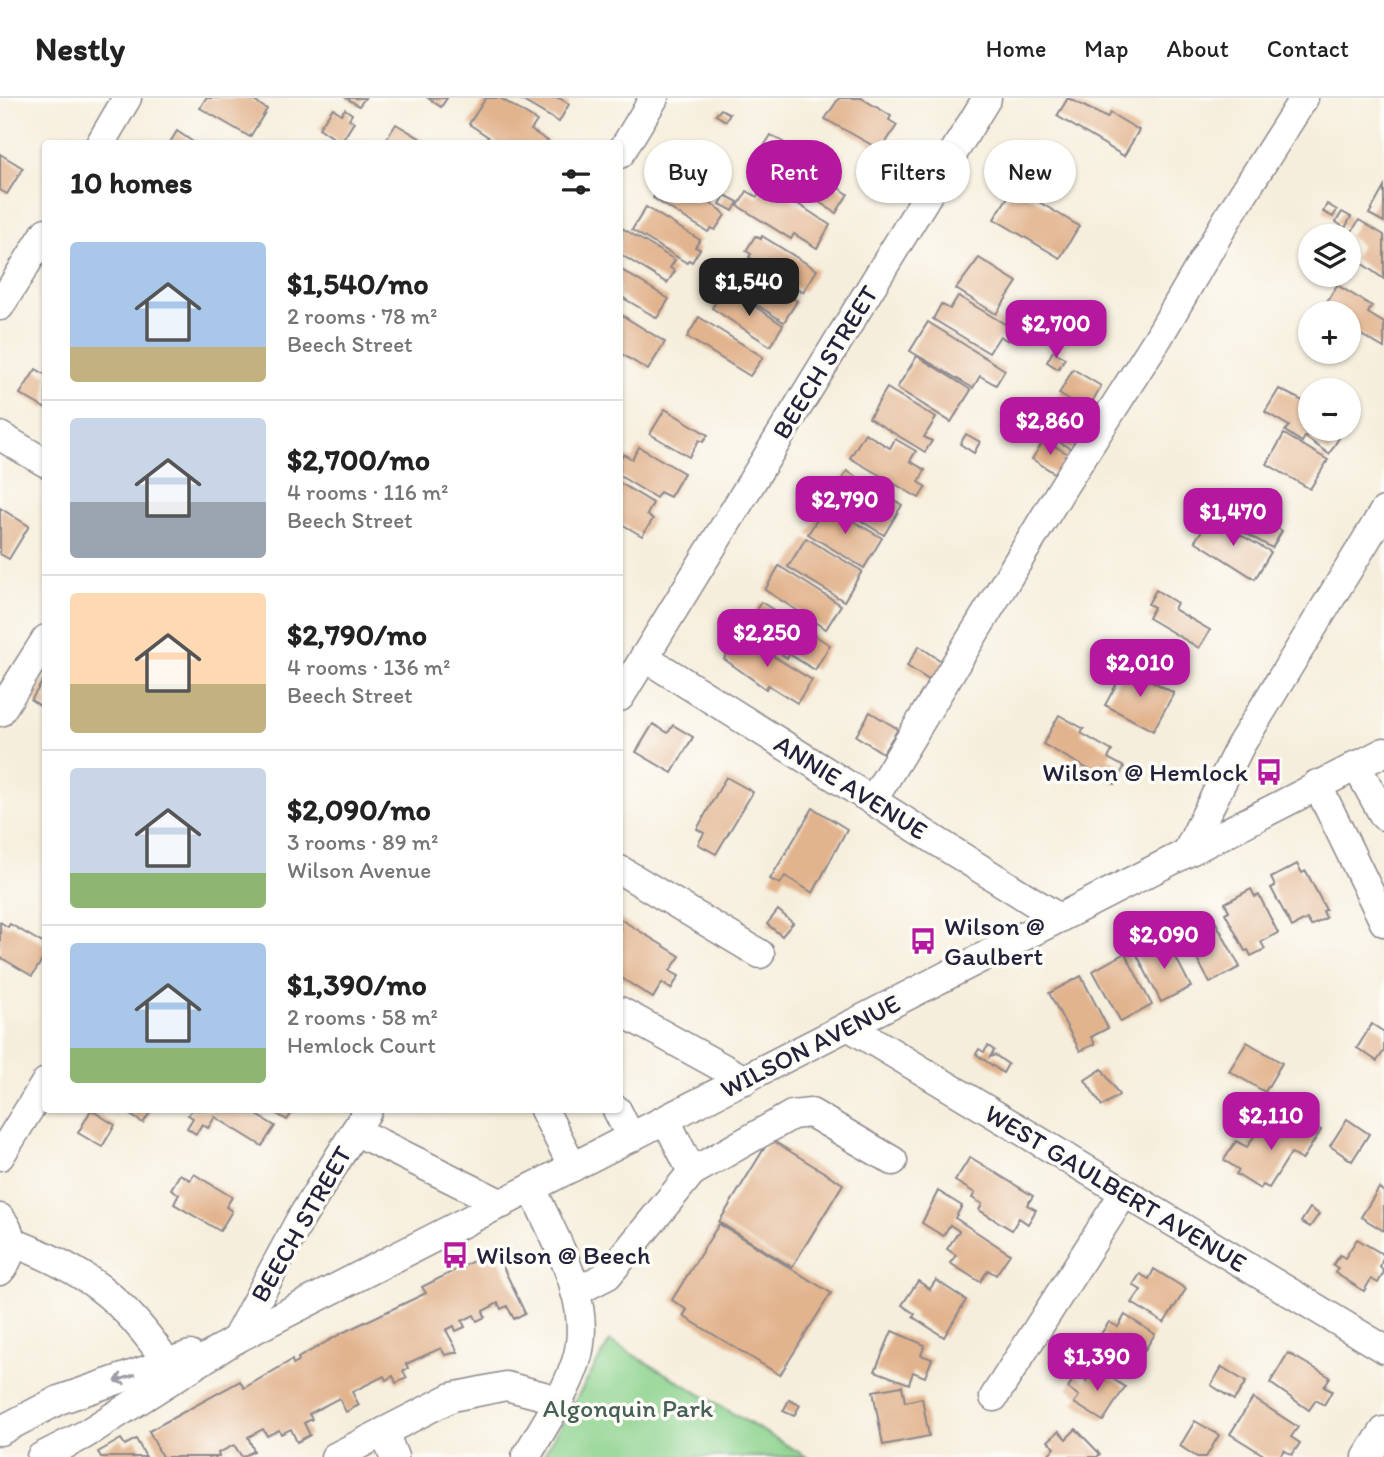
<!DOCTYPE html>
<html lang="en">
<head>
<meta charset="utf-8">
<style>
  :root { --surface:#fff; --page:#f2f2f2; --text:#222; --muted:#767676; --line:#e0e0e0; --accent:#b5179e }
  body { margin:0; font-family:Itim,sans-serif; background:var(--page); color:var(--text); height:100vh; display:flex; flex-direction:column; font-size:26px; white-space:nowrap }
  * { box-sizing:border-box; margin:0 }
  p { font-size:23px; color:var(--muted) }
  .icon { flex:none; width:38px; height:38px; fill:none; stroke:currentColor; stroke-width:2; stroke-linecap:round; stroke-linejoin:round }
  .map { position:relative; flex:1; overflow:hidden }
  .sheet { position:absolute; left:42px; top:42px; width:581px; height:973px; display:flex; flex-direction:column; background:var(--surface); border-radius:7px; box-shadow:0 2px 5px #0004 }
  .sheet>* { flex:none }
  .guide { position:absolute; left:644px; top:42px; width:634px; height:63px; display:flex; gap:14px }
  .fabs { position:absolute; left:1298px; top:126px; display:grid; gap:14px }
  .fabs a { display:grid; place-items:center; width:63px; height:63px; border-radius:50%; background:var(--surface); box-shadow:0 2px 5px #0004; font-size:35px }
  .price { position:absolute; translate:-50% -60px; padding:0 16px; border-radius:14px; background:var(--accent); color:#fff; font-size:23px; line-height:46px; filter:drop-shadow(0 2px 4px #0008) }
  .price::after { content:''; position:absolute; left:50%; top:42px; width:21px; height:16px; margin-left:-10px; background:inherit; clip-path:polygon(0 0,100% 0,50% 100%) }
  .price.active { background:#222; color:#fff }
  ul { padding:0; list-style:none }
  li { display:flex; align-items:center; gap:21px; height:175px; padding:0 28px }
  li+li { border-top:2px solid var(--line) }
  li span { display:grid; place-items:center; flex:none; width:196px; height:140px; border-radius:7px; color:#555 }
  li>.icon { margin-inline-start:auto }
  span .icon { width:84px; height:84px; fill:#fffc; stroke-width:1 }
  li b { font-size:30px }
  h2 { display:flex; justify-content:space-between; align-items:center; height:84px; padding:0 28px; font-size:30px }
  .pill { padding:0 24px; border-radius:32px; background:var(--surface); box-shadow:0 2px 5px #0004; font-size:24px; line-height:63px }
  .pill.active { background:var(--accent); color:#fff }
  header { display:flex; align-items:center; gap:42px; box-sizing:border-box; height:98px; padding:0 35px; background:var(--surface); border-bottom:2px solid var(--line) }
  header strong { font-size:33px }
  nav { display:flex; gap:38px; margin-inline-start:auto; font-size:24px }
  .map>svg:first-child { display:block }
  .green { fill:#8bd28c; stroke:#567a64; stroke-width:2 }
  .building { fill:#e2b48e }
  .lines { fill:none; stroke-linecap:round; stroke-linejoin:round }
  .minor-casing { stroke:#8c888c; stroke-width:31 }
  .minor { stroke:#fff; stroke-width:28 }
  .oneway { stroke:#9c9ca7 }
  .labels { text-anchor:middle; stroke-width:7; stroke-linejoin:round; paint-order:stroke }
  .street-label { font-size:26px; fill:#22223b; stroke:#fdfcf7 }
  .poi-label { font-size:26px; fill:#22223b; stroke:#fdfcf7; text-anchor:start }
  .park-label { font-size:26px; fill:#476057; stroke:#fdfcf7 }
</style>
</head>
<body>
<header>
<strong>Nestly</strong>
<nav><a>Home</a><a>Map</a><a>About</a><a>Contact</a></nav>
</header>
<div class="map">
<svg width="1384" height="1359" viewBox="0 0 1384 1359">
  <rect width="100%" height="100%" fill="#fdfcf7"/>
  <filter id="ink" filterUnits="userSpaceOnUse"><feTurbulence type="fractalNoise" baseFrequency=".0143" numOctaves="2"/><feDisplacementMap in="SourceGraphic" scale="14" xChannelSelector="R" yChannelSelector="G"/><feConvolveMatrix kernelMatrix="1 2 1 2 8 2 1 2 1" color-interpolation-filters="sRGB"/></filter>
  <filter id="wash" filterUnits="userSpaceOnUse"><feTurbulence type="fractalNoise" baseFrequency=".00686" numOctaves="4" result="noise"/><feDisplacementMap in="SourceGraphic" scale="28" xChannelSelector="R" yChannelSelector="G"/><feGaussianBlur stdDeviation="1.57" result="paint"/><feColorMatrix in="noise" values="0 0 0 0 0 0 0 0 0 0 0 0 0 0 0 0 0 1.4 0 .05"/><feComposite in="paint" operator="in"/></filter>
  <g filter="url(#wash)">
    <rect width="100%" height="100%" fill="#f6eedc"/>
    <polygon class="green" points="610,1243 807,1359 542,1359"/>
    <g id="blocks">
      <g class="building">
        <polygon points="206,0 249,0 267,11 250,39 200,10"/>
        <polygon points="346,0 365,0 359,8"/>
        <polygon points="428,0 447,0 441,9"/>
        <polygon points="486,0 500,0 537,23 531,32 548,43 546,46 499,46 469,26"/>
        <polygon points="518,0 559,0 569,6 559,24"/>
        <polygon points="839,0 861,0 891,18 889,22 897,27 881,52 825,21"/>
        <polygon points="1068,0 1107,20 1110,15 1139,32 1124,58 1057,18"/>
        <polygon points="333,10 341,16 345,11 352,16 349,21 354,24 341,45 319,30"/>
        <polygon points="721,11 730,16 726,23 716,17"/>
        <polygon points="396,26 421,41 419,46 391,46 386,42"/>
        <polygon points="177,33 196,46 169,46"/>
        <polygon points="771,37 805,57 800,64 848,96 836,115 755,62"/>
        <polygon points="0,56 23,70 7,96 0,92"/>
        <polygon points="666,78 721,112 725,117 715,132 711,130 708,134 653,100"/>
        <polygon points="766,85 830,127 817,150 794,136 791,141 738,108 747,93 757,99"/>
        <polygon points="1014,89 1079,128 1060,160 994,121"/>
        <polygon points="1384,89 1384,124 1369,116"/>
        <polygon points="725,97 738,104 733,113 720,106"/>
        <polygon points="1327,106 1337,112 1333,119 1323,114"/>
        <polygon points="646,109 700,142 695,149 700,151 692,164 689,162 687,165 632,132"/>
        <polygon points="1342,114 1351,119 1345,130 1336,124"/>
        <polygon points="1359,122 1384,137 1384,181 1354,160 1361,147 1349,138"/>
        <polygon points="622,130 675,162 670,170 675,173 667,185 620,156"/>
        <polygon points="755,138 761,141 762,138 817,172 803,194 749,159 751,156 746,153"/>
        <polygon points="979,160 1017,184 996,216 956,191"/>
        <polygon points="738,166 797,203 784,224 725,187"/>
        <polygon points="620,171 669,201 657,220 620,198"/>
        <polygon points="1337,187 1372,208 1368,215 1384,225 1384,250 1349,230 1349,215 1321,213"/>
        <polygon points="731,193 783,227 770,248 712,210 720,198 725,202"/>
        <polygon points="958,198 1015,232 1008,243 1000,238 989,255 933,221 941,206 950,211"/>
        <polygon points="620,216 665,244 648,272 620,255"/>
        <polygon points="699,219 763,259 750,278 687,239"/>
        <polygon points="928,224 1005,272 996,287 980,278 973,290 910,253"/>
        <polygon points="1053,253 1065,260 1058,271 1047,264"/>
        <polygon points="917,258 971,292 951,324 897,290"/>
        <polygon points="36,271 46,277 46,311 20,296"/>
        <polygon points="1073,271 1101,288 1087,313 1059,296"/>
        <polygon points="887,290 936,320 924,339 932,343 925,354 869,320"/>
        <polygon points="1279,291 1311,307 1311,331 1335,331 1342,335 1329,356 1305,339 1302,344 1285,333 1289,328 1265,314"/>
        <polygon points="1060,304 1089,321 1071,351 1042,334"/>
        <polygon points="665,311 708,337 703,344 699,342 689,359 650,336"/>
        <polygon points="865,335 890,350 895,341 916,353 910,363 925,372 919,384 926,389 919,400 850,360"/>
        <polygon points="966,336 980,344 974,355 960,346"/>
        <polygon points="1284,336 1328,362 1310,391 1267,366"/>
        <polygon points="1044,342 1068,356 1056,376 1032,361"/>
        <polygon points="639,349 684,375 670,399 660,394 656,400 620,378 620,362 623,356 632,361"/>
        <polygon points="847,373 902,407 884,437 829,403"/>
        <polygon points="620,385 653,405 647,417 653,421 642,438 620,425"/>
        <polygon points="1230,394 1266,416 1263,421 1282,433 1272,450 1203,412 1212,398 1217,401 1220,395 1226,399"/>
        <polygon points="826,407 882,440 864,470 808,436"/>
        <polygon points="0,410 29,428 9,461 0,456"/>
        <polygon points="1210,420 1271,454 1255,481 1195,443"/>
        <polygon points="806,440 862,473 844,503 788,469"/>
        <polygon points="779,468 841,507 826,531 765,492"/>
        <polygon points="1156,492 1177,505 1174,511 1210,532 1199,550 1148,520 1154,509 1148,506"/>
        <polygon points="761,504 830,547 815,572 789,556 787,560 768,548 771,543 746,528"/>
        <polygon points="739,537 812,582 797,605 768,587 766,591 724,561"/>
        <polygon points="919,548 944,565 932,584 907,568"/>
        <polygon points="1126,569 1174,595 1153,633 1105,607"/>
        <polygon points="46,578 46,611 31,602"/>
        <polygon points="870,614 898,631 883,655 856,638"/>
        <polygon points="1059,617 1084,631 1081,635 1112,653 1108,660 1124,669 1115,686 1043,646"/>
        <polygon points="653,626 668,635 673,627 693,639 672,675 636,654"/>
        <polygon points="726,679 753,694 716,756 698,746 704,735 697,731"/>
        <polygon points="813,710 847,731 813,795 785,778 780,786 770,781"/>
        <polygon points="1297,766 1302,775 1306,773 1326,812 1323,813 1326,820 1311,828 1307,821 1292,829 1271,790 1275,788 1271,780"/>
        <polygon points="1251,791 1255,799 1259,797 1278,835 1261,844 1265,851 1251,858 1248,852 1245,853 1225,815 1229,813 1225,805"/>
        <polygon points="778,812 793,825 782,838 767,826"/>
        <polygon points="1209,812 1240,869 1210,885 1179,828"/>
        <polygon points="620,821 680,858 670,873 679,878 671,891 662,885 653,900 620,879"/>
        <polygon points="0,824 8,829 10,826 46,847 46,856 32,878 0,859"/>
        <polygon points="1167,842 1191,889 1161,904 1137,857"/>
        <polygon points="1125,855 1152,907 1121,924 1093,873"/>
        <polygon points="1081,878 1108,930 1091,939 1095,946 1080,953 1049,895"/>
        <polygon points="1372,926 1384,934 1384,953 1377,963 1357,950"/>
        <polygon points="1247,944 1282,965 1265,994 1229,973"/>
        <polygon points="988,948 994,952 990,959 995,957 1008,966 1003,975 976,956 979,951 984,954"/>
        <polygon points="1102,971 1119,997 1102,1008 1085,982"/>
        <polygon points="91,1012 115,1027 102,1049 78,1035"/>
        <polygon points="122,1012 152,1012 143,1025"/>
        <polygon points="192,1012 249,1012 275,1028 262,1048 215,1019 208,1030 202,1026 196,1036 187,1030 193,1020 188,1017"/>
        <polygon points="270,1012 294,1012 287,1022"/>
        <polygon points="1283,1020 1304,1033 1309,1025 1321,1032 1302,1062 1291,1055 1269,1090 1263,1087 1260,1091 1236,1076 1239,1072 1224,1062 1236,1043 1247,1049 1259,1031 1271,1039"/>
        <polygon points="1347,1021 1369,1036 1352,1063 1330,1048"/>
        <polygon points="770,1041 843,1086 792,1169 719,1124"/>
        <polygon points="970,1059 1033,1098 1027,1107 1036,1112 1028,1126 1019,1120 1012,1132 979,1112 982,1106 972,1100 975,1095 955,1083"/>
        <polygon points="180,1076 190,1082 194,1076 232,1099 226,1109 232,1113 220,1133 174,1106 179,1096 171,1091"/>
        <polygon points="1379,1090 1384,1094 1384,1133 1361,1119"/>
        <polygon points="938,1093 962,1108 955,1120 1010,1156 996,1177 988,1172 980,1184 950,1165 956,1157 947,1151 959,1133 950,1127 943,1138 922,1125"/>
        <polygon points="1310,1110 1319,1116 1310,1129 1301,1124"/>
        <polygon points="719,1126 831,1195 780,1277 683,1218 687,1212 672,1202"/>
        <polygon points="1357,1141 1384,1157 1380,1169 1384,1174 1378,1185 1371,1181 1364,1193 1335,1175 1338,1170 1333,1167 1340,1157 1345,1160"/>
        <polygon points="495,1152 525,1215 514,1221 507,1208 501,1211 498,1205 483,1213 485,1219 477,1223 474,1217 462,1223 465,1229 456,1233 454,1228 446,1232 458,1254 445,1257 441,1250 406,1266 408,1270 403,1273 407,1280 396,1285 393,1278 386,1282 384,1278 352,1294 359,1307 346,1314 339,1300 309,1316 312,1321 304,1325 310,1337 297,1344 291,1331 281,1336 279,1332 267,1338 263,1331 248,1339 254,1353 242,1359 234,1347 218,1355 219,1359 162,1359 149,1333 240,1283 244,1290 292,1262 293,1266 299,1263 298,1260 344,1234 426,1195 422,1189"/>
        <polygon points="1154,1171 1186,1191 1164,1225 1132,1205 1141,1192 1133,1187 1140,1176 1149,1181"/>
        <polygon points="936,1182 966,1202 944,1239 913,1219 915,1216 902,1207 918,1183 930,1191"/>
        <polygon points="1125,1217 1155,1236 1133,1270 1104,1251 1110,1242 1101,1236 1109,1224 1118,1229"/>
        <polygon points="892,1233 925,1247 921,1257 932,1261 925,1279 913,1274 909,1286 875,1273"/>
        <polygon points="1288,1255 1330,1279 1324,1289 1332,1293 1324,1307 1316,1302 1309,1312 1270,1285"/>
        <polygon points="1095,1269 1125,1289 1103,1323 1074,1305 1079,1298 1068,1290 1075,1277 1086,1283"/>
        <polygon points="1222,1269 1246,1284 1234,1302 1211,1287"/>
        <polygon points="902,1288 905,1304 922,1300 929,1338 883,1347 873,1293"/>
        <polygon points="1253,1300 1298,1329 1291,1339 1300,1345 1292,1357 1284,1352 1279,1359 1267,1359 1230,1336"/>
        <polygon points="789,1302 800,1307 794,1318 783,1313"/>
        <polygon points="1195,1323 1219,1337 1206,1359 1197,1359 1180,1348"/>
        <polygon points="1076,1331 1100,1356 1097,1359 1045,1359 1055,1350 1048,1343 1059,1333 1066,1341"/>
        <polygon points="121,1341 125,1347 136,1341 146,1359 101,1359 98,1354"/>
      </g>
    </g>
  </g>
  <g filter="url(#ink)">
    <use href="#blocks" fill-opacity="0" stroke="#8c888c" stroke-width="2"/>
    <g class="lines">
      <defs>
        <g id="minor">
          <polyline points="100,46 127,0"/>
          <polyline points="620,56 654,0"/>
          <polyline points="0,208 46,134"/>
          <polyline points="0,338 46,365"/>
          <polyline points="644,559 1059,820"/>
          <polyline points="620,599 987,0"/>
          <polyline points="0,614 46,541"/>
          <polyline points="1356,667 1384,718"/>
          <polyline points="1317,686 1384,824"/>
          <polyline points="873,702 1063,389 1158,240 1229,118 1304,0"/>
          <polyline points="1187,754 1240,648 1384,413"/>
          <polyline points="620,772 760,856"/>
          <polyline points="620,913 745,982"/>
          <polyline points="848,928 1384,1251"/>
          <polyline points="544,1012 573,1069"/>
          <polyline points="617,1012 631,1040"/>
          <polyline points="666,1022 692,1074 792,1017 811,1015 893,1063"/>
          <polyline points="355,1033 502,1106"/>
          <polyline points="0,1058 46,984"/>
          <path d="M0,1120C15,1137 14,1157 0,1173"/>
          <path d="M12,1144C85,1172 124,1200 167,1265"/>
          <polyline points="575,1194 608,1177 692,1074"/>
          <polyline points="236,1241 300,1122 368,1012"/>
          <polyline points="994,1299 1124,1095"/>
          <polyline points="0,1333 59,1302 190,1257"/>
          <polyline points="384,1334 394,1359"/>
          <polyline points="41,1359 84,1337 236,1241 1384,654"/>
          <polyline points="335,1359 452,1299 506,1288 559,1302"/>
          <path d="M526,1359C543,1329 565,1297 576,1264C595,1205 555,1143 532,1090"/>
          <polyline points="1367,1359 1384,1333"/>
        </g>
      </defs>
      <use href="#minor" class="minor-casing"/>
      <use href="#minor" class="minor"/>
    </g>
    <defs><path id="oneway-shaft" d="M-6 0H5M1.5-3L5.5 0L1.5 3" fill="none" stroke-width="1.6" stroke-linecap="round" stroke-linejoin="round" transform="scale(1.75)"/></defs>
    <use class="oneway" href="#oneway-shaft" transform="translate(125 1280) rotate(161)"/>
  </g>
  <defs>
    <symbol id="bus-bare" viewBox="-9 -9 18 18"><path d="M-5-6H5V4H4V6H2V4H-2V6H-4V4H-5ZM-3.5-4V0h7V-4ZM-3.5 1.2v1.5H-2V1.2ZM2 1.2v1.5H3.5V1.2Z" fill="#b5179e" stroke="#fdfcf7" stroke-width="2.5" paint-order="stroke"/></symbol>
  </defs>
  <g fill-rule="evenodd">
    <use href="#bus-bare" x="1250" y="655" width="38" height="38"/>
    <use href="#bus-bare" x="904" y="824" width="38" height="38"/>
    <use href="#bus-bare" x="436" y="1138" width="38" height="38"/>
  </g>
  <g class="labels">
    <g class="street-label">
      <text transform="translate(825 264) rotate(-58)" y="9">BEECH STREET</text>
      <text transform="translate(851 689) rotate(32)" y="9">ANNIE AVENUE</text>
      <text transform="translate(810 948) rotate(-27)" y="9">WILSON AVENUE</text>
      <text transform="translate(1116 1090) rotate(31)" y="9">WEST GAULBERT AVENUE</text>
      <text transform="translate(301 1126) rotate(-60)" y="9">BEECH STREET</text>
    </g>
    <g class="poi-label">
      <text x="1248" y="683" text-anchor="end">Wilson @ Hemlock</text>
      <text x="944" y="837">Wilson @<tspan x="944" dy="30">Gaulbert</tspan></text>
      <text x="476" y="1166">Wilson @ Beech</text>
    </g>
    <g class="park-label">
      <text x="628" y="1319">Algonquin Park</text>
    </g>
  </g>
</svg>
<div class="fabs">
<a><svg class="icon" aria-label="layers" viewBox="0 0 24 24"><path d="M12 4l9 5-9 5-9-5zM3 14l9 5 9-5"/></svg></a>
<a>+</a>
<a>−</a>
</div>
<b class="price active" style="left:749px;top:220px">$1,540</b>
<b class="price" style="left:1056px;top:262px">$2,700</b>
<b class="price" style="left:1050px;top:359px">$2,860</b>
<b class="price" style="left:845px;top:438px">$2,790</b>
<b class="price" style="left:1233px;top:450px">$1,470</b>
<b class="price" style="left:767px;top:571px">$2,250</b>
<b class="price" style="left:1140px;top:601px">$2,010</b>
<b class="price" style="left:1164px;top:873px">$2,090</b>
<b class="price" style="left:1271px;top:1054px">$2,110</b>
<b class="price" style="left:1097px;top:1295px">$1,390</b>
<div class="guide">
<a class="pill">Buy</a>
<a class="pill active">Rent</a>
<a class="pill">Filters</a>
<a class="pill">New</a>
</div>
<section class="sheet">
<h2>10 homes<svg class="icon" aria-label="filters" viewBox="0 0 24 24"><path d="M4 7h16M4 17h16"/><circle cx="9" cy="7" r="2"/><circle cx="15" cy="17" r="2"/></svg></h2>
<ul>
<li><span style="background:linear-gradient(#a9c7e8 75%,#c2b280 0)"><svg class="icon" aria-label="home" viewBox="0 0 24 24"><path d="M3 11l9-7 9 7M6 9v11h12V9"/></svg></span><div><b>$1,540/mo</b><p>2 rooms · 78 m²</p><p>Beech Street</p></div></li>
<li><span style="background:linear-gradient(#c9d6e8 60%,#9aa5b1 0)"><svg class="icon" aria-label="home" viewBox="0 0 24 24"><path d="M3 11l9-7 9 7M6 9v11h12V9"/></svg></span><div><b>$2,700/mo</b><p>4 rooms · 116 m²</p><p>Beech Street</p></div></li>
<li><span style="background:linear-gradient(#ffd9b3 65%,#c2b280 0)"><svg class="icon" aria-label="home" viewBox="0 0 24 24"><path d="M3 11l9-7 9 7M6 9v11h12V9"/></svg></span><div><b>$2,790/mo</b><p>4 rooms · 136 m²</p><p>Beech Street</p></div></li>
<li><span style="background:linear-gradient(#c9d6e8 75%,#8fb573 0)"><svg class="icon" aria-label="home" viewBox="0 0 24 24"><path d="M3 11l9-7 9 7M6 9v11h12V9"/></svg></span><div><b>$2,090/mo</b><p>3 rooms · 89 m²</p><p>Wilson Avenue</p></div></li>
<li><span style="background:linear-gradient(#a9c7e8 75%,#8fb573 0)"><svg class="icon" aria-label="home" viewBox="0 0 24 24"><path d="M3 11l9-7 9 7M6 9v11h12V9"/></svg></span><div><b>$1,390/mo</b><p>2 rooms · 58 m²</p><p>Hemlock Court</p></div></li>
</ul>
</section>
</div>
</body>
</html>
